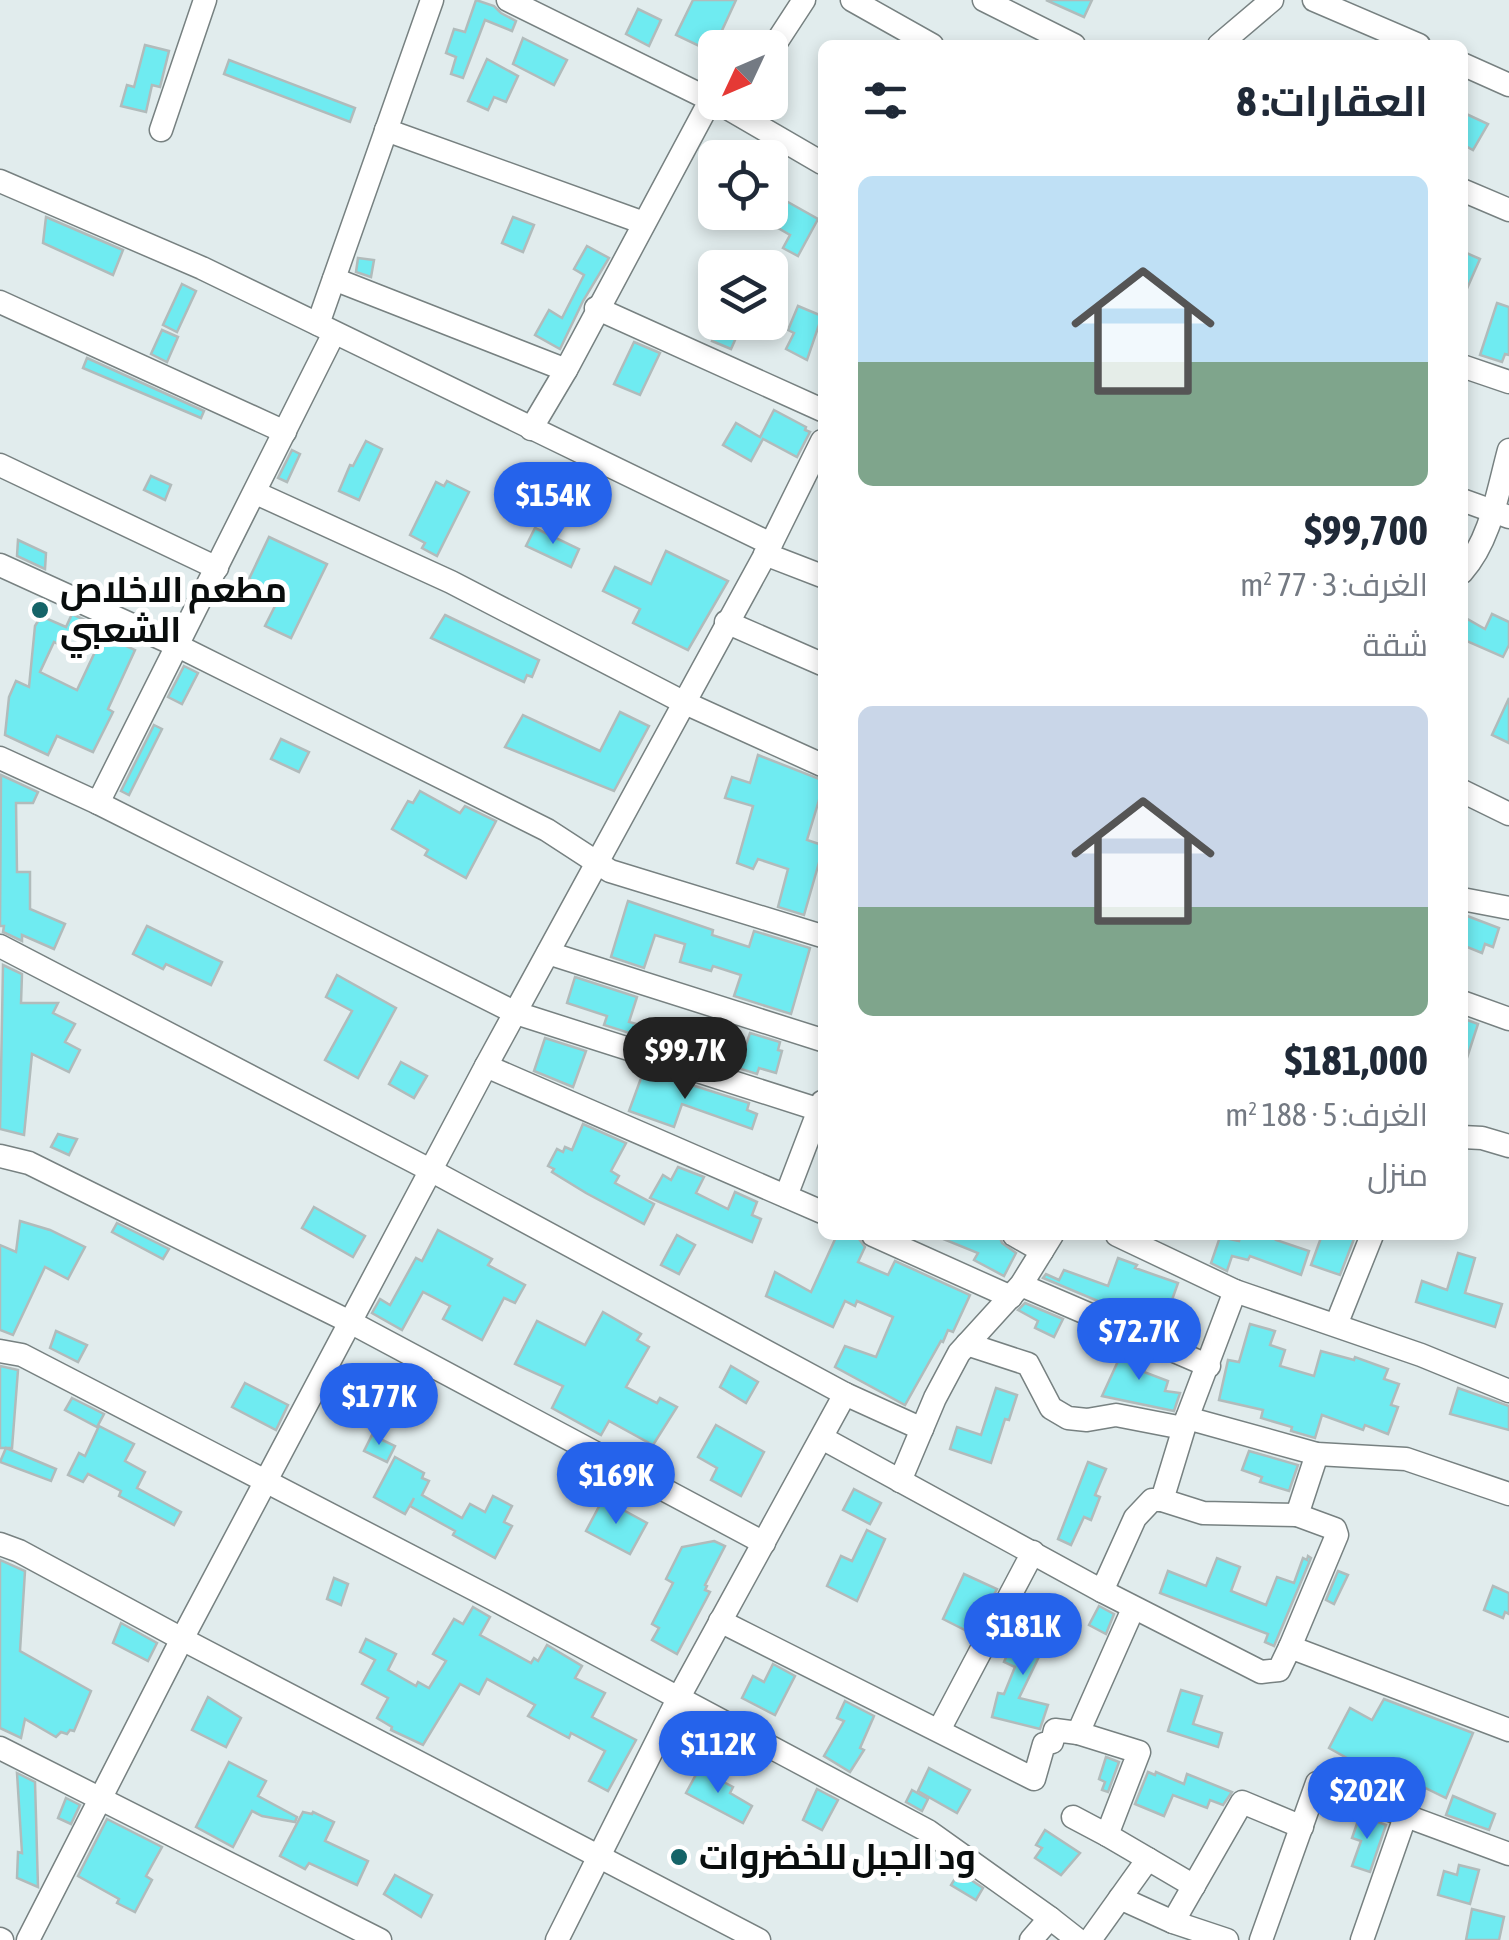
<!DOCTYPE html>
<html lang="ar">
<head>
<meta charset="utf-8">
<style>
  :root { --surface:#fff; --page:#f6f6f7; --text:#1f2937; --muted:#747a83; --accent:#2563eb }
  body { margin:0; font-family:"Asap Condensed",Cairo,sans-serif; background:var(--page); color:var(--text); direction:rtl; height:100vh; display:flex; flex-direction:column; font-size:38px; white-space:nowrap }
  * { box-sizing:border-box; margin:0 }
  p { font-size:32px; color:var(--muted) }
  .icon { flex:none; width:55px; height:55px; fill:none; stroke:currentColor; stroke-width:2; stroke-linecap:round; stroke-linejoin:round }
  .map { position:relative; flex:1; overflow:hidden; direction:ltr }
  .panel { position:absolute; left:818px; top:40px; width:650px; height:1200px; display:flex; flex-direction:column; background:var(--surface); border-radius:15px; box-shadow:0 5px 15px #0003; direction:rtl }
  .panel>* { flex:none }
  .needle { width:65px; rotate:226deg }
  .controls { position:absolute; left:698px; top:30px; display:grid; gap:20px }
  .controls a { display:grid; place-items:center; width:90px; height:90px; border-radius:15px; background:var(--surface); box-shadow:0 5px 15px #0003; font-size:50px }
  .price { position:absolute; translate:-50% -85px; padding:0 22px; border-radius:35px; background:var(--accent); color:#fff; font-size:32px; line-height:65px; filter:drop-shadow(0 2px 5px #0008) }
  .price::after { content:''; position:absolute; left:50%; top:60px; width:30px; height:22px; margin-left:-15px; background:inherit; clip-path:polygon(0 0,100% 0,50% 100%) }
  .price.active { background:#222; color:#fff }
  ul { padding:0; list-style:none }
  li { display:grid; align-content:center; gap:20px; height:530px; padding:0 40px }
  li span { display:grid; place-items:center; height:310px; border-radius:15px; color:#555 }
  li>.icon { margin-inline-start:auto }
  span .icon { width:180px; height:180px; fill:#fffc; stroke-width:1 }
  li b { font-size:42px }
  h2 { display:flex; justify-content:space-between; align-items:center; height:120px; padding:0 40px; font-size:42px }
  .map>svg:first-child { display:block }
  .building { fill:#6febf1; stroke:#b1bbbb; stroke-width:2.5 }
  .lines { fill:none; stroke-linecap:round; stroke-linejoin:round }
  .minor-casing { stroke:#778181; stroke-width:25 }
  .minor { stroke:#fff; stroke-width:22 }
  .poi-dot { fill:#156468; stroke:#fff; stroke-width:4 }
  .labels { text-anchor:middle; stroke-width:10; stroke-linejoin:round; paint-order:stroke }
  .poi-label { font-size:35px; font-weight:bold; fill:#090d0d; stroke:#fff; text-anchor:start }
</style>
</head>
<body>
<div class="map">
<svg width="1509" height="1940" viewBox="0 0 1509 1940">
  <rect width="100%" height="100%" fill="#e1eced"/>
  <g class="building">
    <polygon points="476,0 494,6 501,13 516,21 512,31 485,20 463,78 451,74 456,57 446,53 454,29 465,32"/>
    <polygon points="693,0 736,0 712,52 676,35"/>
    <polygon points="1046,0 1092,0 1084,17"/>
    <polygon points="638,9 661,20 649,46 626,34"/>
    <polygon points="523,38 567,60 554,85 513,64"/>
    <polygon points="145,45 169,51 160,87 152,85 146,112 121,106 127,85 134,87"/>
    <polygon points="487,59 518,76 506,102 494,97 488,110 468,101"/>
    <polygon points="229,60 355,108 350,122 224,74"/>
    <polygon points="1462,112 1488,124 1473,150 1462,144"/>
    <polygon points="779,197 818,219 798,256 783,248 790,235 766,221"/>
    <polygon points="46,217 123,250 113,275 43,243"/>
    <polygon points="513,217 534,225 523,252 502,243"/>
    <polygon points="587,246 609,258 583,301 560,349 535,335 549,310 562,318 584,275 574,269"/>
    <polygon points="1462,251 1480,259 1462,300"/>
    <polygon points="358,258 374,260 371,277 356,272"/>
    <polygon points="182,284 196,291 177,332 163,325"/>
    <polygon points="1497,303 1509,307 1509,355 1505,354 1502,362 1480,355"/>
    <polygon points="798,306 822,316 807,360 786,349 794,333 788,330"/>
    <polygon points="720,322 743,322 731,349 712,341"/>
    <polygon points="162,330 178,337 167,362 151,354"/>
    <polygon points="634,342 660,353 640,395 614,384"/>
    <polygon points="87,358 204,411 201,418 83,368"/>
    <polygon points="774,410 806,427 805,430 810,432 797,457 763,439 751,461 723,445 736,423 760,437"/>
    <polygon points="366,441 382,449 359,500 339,491 350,465 353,466"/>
    <polygon points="292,450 300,454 287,482 278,478"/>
    <polygon points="151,476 171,485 165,500 144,490"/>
    <polygon points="447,481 469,492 437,556 422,548 425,543 410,535 436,482 444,486"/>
    <polygon points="535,528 579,549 571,567 526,546"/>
    <polygon points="269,537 327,564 291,638 265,626 281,594 249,579"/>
    <polygon points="18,540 46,553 45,569 17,556"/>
    <polygon points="666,551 728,581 688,650 633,623 640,609 603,591 615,567 651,584"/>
    <polygon points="72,614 100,627 92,645 68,633 62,646 54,642 40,672 77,690 103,635 135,650 108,709 113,712 93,752 57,736 48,755 5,735 9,697 16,681 29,687 35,626 41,616 66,627"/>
    <polygon points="1492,614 1509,622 1509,645 1503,657 1462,639 1462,616 1485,629"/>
    <polygon points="445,615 539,660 532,677 527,675 524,682 431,638"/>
    <polygon points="184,666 198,673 182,704 168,697"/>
    <polygon points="1509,698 1509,743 1492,735"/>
    <polygon points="620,712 649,726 614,791 505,747 523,715 600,751"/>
    <polygon points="154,725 162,729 129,795 121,791"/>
    <polygon points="281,739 309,752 299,772 271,759"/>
    <polygon points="758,755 822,780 822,790 807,840 822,845 822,852 804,915 778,907 788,869 758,859 753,869 737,863 753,806 725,798 732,777 750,783"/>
    <polygon points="1,775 38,792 33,803 16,803 17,872 30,872 30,909 65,924 54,949 22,935 22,941 3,932 4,926 0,926"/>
    <polygon points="420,791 460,813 465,806 496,821 466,878 425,855 428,850 392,829 408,801 413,803"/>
    <polygon points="628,901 713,930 712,935 749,947 754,931 810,948 791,1014 734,996 741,975 713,966 711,971 680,962 685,944 655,935 644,968 611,957"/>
    <polygon points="1462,914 1499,928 1493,947 1485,944 1482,953 1462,945"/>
    <polygon points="147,926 222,962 211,985 166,964 163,969 133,954"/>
    <polygon points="3,965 22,974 21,1003 58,1003 53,1013 75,1024 65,1042 80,1050 69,1072 32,1054 24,1135 0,1129"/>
    <polygon points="337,975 396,1008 358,1078 325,1060 352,1011 326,997"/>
    <polygon points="575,977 637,997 629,1022 636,1024 635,1029 646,1033 645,1038 604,1025 607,1016 567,1003"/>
    <polygon points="1462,1018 1478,1024 1466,1061 1462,1060"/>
    <polygon points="750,1033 780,1042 778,1050 782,1051 776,1073 759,1068 757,1074 738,1068"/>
    <polygon points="545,1038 586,1051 573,1087 534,1071"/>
    <polygon points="679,1040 701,1048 699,1056 676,1048"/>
    <polygon points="401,1062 427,1076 414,1098 389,1084"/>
    <polygon points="644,1070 749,1103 747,1110 757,1114 752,1129 682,1104 674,1127 629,1111"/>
    <polygon points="583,1124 626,1143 611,1171 619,1176 615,1183 654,1204 644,1224 586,1193 552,1172 554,1169 548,1166 557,1149 563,1152 565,1147 572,1150"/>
    <polygon points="58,1134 77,1139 69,1155 51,1147"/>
    <polygon points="678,1167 704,1177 696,1193 728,1209 735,1192 757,1202 752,1215 761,1219 752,1242 650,1198 663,1175 671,1180"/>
    <polygon points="314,1207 365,1236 353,1257 302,1228"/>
    <polygon points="20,1221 50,1230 85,1247 68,1279 45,1267 13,1335 0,1330 0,1245 16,1252"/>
    <polygon points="117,1223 169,1249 163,1259 112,1232"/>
    <polygon points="438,1230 492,1259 488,1265 525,1285 515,1303 504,1298 482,1340 443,1319 450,1306 423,1292 402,1330 372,1313 380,1299 390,1305 416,1258 422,1261"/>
    <polygon points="677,1235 695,1245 679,1274 661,1265"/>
    <polygon points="837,1235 859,1239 865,1247 858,1262 888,1275 895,1261 970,1295 953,1332 948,1330 943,1342 941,1341 905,1405 835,1367 845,1346 876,1357 893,1317 857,1301 855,1306 845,1301 833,1327 766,1296 775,1272 811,1292"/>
    <polygon points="999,1235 1002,1243 1016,1253 1004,1276 974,1260 978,1253 936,1236"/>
    <polygon points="1241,1235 1278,1235 1276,1240 1309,1251 1301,1275 1250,1256 1248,1260 1232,1256 1227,1271 1211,1263 1220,1237 1239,1241"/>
    <polygon points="1322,1235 1343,1235 1354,1239 1340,1275 1311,1265"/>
    <polygon points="1458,1253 1475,1258 1465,1293 1502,1304 1495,1327 1416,1302 1422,1281 1447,1290"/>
    <polygon points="1118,1258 1137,1265 1135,1268 1178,1283 1162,1328 1043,1278 1046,1274 1059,1280 1064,1270 1108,1286"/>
    <polygon points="1025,1303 1063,1319 1054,1337 1035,1328 1038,1321 1018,1310"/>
    <polygon points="603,1312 641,1334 637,1340 649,1347 626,1387 657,1403 660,1398 677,1407 653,1445 609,1421 601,1435 552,1408 563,1386 515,1364 537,1321 585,1345"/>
    <polygon points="1250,1324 1275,1331 1270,1345 1285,1350 1280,1366 1314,1376 1321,1351 1354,1360 1355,1357 1388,1369 1384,1379 1399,1384 1391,1405 1398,1407 1388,1434 1365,1425 1363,1430 1322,1415 1315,1438 1291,1431 1292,1427 1261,1418 1263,1410 1219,1400 1228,1360 1239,1362"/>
    <polygon points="56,1331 87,1345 78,1362 50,1348"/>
    <polygon points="1125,1346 1150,1357 1144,1372 1168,1381 1165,1391 1180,1393 1174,1411 1102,1396"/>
    <polygon points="0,1366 18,1370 12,1448 0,1448"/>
    <polygon points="731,1366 758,1382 746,1403 720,1387"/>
    <polygon points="245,1383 288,1405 276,1430 232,1407"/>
    <polygon points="996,1388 1017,1395 1009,1420 1005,1419 991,1463 950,1449 957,1427 981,1435"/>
    <polygon points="1458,1388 1509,1406 1509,1430 1450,1414"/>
    <polygon points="72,1398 104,1414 97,1427 65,1410"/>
    <polygon points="716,1425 764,1452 741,1496 711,1480 717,1468 698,1457"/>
    <polygon points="99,1426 134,1444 125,1461 145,1472 137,1488 181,1512 174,1525 119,1496 121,1491 88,1474 83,1482 68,1475 79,1453 85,1456"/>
    <polygon points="372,1435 395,1446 387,1462 364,1451"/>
    <polygon points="6,1448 56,1469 51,1481 0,1462"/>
    <polygon points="1249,1451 1298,1465 1289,1491 1260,1482 1262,1477 1242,1470"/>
    <polygon points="395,1457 424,1473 422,1478 429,1481 422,1495 462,1518 470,1504 485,1512 493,1496 512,1506 504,1522 512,1526 495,1558 453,1535 455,1531 410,1506 414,1498 405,1514 374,1497"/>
    <polygon points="1088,1462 1106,1469 1095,1495 1100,1497 1091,1520 1084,1517 1071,1545 1058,1539"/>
    <polygon points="854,1489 881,1503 870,1524 843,1510"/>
    <polygon points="603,1499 647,1523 630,1554 586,1531"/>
    <polygon points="867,1530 885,1539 857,1601 827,1586 841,1556 852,1561"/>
    <polygon points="714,1541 725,1546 705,1585 707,1586 705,1590 710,1592 677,1654 652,1640 659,1628 652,1624 673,1583 666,1579 682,1547"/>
    <polygon points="1308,1556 1311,1558 1274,1646 1265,1642 1268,1634 1160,1593 1168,1571 1206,1586 1217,1558 1240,1567 1231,1591 1266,1605 1277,1577 1294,1583 1303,1558 1307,1560"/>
    <polygon points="0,1560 25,1571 20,1651 91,1691 74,1731 70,1730 67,1734 61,1732 56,1737 25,1719 21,1738 0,1728"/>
    <polygon points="1338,1571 1348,1575 1334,1604 1326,1600"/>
    <polygon points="964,1574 997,1589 973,1634 943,1619"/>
    <polygon points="334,1578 348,1584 341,1605 327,1599"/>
    <polygon points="1493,1586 1509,1593 1509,1614 1505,1612 1503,1618 1484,1610"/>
    <polygon points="1099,1606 1114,1614 1106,1634 1089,1625"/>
    <polygon points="473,1607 490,1617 480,1635 531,1663 534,1658 538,1661 547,1645 582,1666 575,1678 605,1693 592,1717 636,1740 608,1791 589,1781 605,1751 571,1733 569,1738 528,1716 535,1705 487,1679 479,1694 460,1684 423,1745 391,1730 392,1727 377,1718 388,1698 362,1684 375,1660 360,1652 366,1639 396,1654 388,1670 416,1686 418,1682 429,1688 446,1661 433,1654 454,1619 463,1624"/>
    <polygon points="1023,1620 1051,1632 1019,1698 1048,1705 1040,1729 992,1717 998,1693 1004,1694 1015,1667 1004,1662"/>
    <polygon points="121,1623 157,1643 148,1661 113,1643"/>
    <polygon points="773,1664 795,1676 775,1715 742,1698 753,1676 764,1682"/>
    <polygon points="1181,1690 1202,1696 1193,1724 1222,1733 1218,1747 1168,1731"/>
    <polygon points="208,1697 241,1718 226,1747 192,1730"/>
    <polygon points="1384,1699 1473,1733 1446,1798 1413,1782 1408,1792 1329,1748 1350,1708 1372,1720"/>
    <polygon points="845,1701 874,1716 860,1748 864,1750 850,1772 824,1756 844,1721 837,1718"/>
    <polygon points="1106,1757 1119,1762 1108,1792 1102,1790 1105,1782 1099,1779"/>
    <polygon points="229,1762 266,1781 258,1796 297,1817 295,1822 262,1816 252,1811 233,1847 196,1827"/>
    <polygon points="929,1768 970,1790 957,1813 918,1791"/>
    <polygon points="699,1769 733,1787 730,1793 752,1806 743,1823 686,1793"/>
    <polygon points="1148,1772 1155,1775 1156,1772 1184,1784 1187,1774 1232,1792 1223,1805 1210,1800 1207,1808 1173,1795 1164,1816 1135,1804"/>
    <polygon points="17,1773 35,1782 38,1887 17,1878 18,1852 22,1853"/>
    <polygon points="817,1789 838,1800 822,1830 803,1820"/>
    <polygon points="912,1790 928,1799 922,1811 906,1802"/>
    <polygon points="1453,1796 1495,1814 1489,1830 1446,1815"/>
    <polygon points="66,1798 80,1805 71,1824 58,1818"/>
    <polygon points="303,1812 312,1814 313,1812 334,1822 325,1841 368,1861 357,1885 309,1863 305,1869 280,1856"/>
    <polygon points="1360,1815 1386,1825 1370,1872 1352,1866 1361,1841 1352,1838"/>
    <polygon points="107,1819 162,1847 146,1876 152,1880 135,1912 117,1903 119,1899 78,1876"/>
    <polygon points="1045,1830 1080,1853 1061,1875 1035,1858 1042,1848 1036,1845"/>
    <polygon points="1459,1865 1479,1870 1470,1904 1438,1895 1444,1871 1457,1875"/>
    <polygon points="959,1872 983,1888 976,1900 951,1885"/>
    <polygon points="395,1875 432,1895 421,1917 384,1894"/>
    <polygon points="1472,1909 1504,1917 1499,1940 1466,1940"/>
  </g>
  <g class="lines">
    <defs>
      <g id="minor">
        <polyline points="508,0 715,102"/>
        <polyline points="852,0 932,45"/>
        <polyline points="984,0 1074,45"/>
        <polyline points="1314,0 1419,45"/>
        <polyline points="1219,45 1272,0"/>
        <polyline points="770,52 804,0"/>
        <polyline points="1462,64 1509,85"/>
        <polyline points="717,102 822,163"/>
        <polyline points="161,130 205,0"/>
        <polyline points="386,130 644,223"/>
        <polyline points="0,181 202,268 771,544"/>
        <polyline points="1462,190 1509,210"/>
        <polyline points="334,279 566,370"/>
        <polyline points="0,302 285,432"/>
        <polyline points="596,308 822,410"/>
        <polyline points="318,324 432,0"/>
        <polyline points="1462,366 1509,382"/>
        <polyline points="531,429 566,370 711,99"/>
        <polyline points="0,465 217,568"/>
        <polyline points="256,493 451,582 683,702 822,765"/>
        <polyline points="1462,500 1509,517"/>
        <polyline points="765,554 822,576"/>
        <polyline points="0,565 178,646 547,830 610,871 822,936"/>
        <path d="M1462,572C1491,540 1498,490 1509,450"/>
        <polyline points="726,622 822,664"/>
        <polyline points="0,758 98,803 334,333"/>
        <polyline points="1462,791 1509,814"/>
        <polyline points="98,803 516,1013 820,1110"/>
        <polyline points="1462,899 1509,908"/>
        <polyline points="0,946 432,1171 845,1394 922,1429"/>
        <polyline points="548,953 822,1040"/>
        <polyline points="1462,1002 1509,1019"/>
        <polyline points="486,1066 822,1212"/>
        <polyline points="1462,1137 1482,1138 1509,1146"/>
        <polyline points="0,1156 29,1163 352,1323 764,1543"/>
        <polyline points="786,1196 822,1102"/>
        <polyline points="873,1235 1011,1297"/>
        <polyline points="1014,1235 1042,1251"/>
        <polyline points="1117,1235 1235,1291 1421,1355 1509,1391"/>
        <polyline points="1021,1285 1209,1366"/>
        <polyline points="1336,1325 1372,1235"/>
        <polyline points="967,1344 1028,1364 1051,1408 1068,1418 1087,1420 1116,1415 1183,1428"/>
        <polyline points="0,1351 22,1355 495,1600 928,1831 1050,1918"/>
        <polyline points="1187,1418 1235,1291"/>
        <polyline points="822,1438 1102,1591 1135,1518 1152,1500 1162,1500 1187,1418 1317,1454 1406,1459 1509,1494"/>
        <polyline points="900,1481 935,1398 959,1353 1021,1285 1052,1235"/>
        <polyline points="1162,1500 1203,1513 1297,1515 1335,1529 1337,1535 1290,1647"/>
        <polyline points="1297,1515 1317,1454"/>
        <polyline points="0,1544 19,1551 182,1639 759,1940"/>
        <polyline points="1102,1591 1261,1672 1279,1670 1290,1647 1509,1730"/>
        <polyline points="1133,1609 1078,1733 1139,1752 1107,1835 1148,1859"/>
        <polyline points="720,1621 1034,1779 1044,1744 1052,1742 1055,1730 1078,1733"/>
        <polyline points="939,1730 1033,1552"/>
        <polyline points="0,1748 380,1940"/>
        <polyline points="1073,1817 1107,1835"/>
        <polyline points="1120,1898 1173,1922 1227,1940"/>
        <polyline points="1173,1922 1242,1802 1302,1827"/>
        <polyline points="0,1939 2,1940"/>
        <polyline points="28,1940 182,1639 486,1066 771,544 822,441"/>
        <polyline points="557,1940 679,1697 845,1394"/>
        <polyline points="1031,1940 1050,1918 1078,1940"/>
        <polyline points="1090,1940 1148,1859 1194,1886"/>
        <polyline points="1261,1940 1317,1783 1509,1854"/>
        <polyline points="1362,1940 1405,1817"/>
      </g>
    </defs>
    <use href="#minor" class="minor-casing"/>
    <use href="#minor" class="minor"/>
  </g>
  <g class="poi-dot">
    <circle cx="40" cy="610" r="10"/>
    <circle cx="679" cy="1857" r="10"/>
  </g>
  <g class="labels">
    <g class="poi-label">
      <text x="60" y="602">مطعم الاخلاص<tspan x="60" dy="40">الشعبي</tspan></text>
      <text x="699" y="1869">ود الجبل للخضروات</text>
    </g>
  </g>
</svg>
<div class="controls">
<a><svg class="needle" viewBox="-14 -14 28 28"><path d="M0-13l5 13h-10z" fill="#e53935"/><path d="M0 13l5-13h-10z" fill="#747a83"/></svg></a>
<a><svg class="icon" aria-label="locate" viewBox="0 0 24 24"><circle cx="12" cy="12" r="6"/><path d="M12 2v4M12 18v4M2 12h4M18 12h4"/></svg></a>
<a><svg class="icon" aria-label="layers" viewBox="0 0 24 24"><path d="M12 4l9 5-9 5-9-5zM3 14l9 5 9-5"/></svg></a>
</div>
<b class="price" style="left:553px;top:547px">$154K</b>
<b class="price active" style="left:685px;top:1102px">$99.7K</b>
<b class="price" style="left:1139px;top:1383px">$72.7K</b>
<b class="price" style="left:379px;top:1448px">$177K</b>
<b class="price" style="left:616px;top:1527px">$169K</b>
<b class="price" style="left:1023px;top:1678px">$181K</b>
<b class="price" style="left:718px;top:1796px">$112K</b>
<b class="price" style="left:1367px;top:1842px">$202K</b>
<section class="panel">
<h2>العقارات: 8<svg class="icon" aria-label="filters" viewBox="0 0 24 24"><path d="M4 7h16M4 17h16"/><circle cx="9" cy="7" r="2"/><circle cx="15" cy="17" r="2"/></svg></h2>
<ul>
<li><span style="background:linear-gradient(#bfe0f5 60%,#7fa58c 0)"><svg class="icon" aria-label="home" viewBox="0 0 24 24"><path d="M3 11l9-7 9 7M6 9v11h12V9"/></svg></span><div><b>$99,700</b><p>الغرف: 3 · 77 m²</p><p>شقة</p></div></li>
<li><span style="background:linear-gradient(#c9d6e8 65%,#7fa58c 0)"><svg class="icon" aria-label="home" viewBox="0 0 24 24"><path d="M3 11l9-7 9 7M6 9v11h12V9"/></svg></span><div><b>$181,000</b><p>الغرف: 5 · 188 m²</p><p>منزل</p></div></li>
</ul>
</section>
</div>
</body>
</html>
